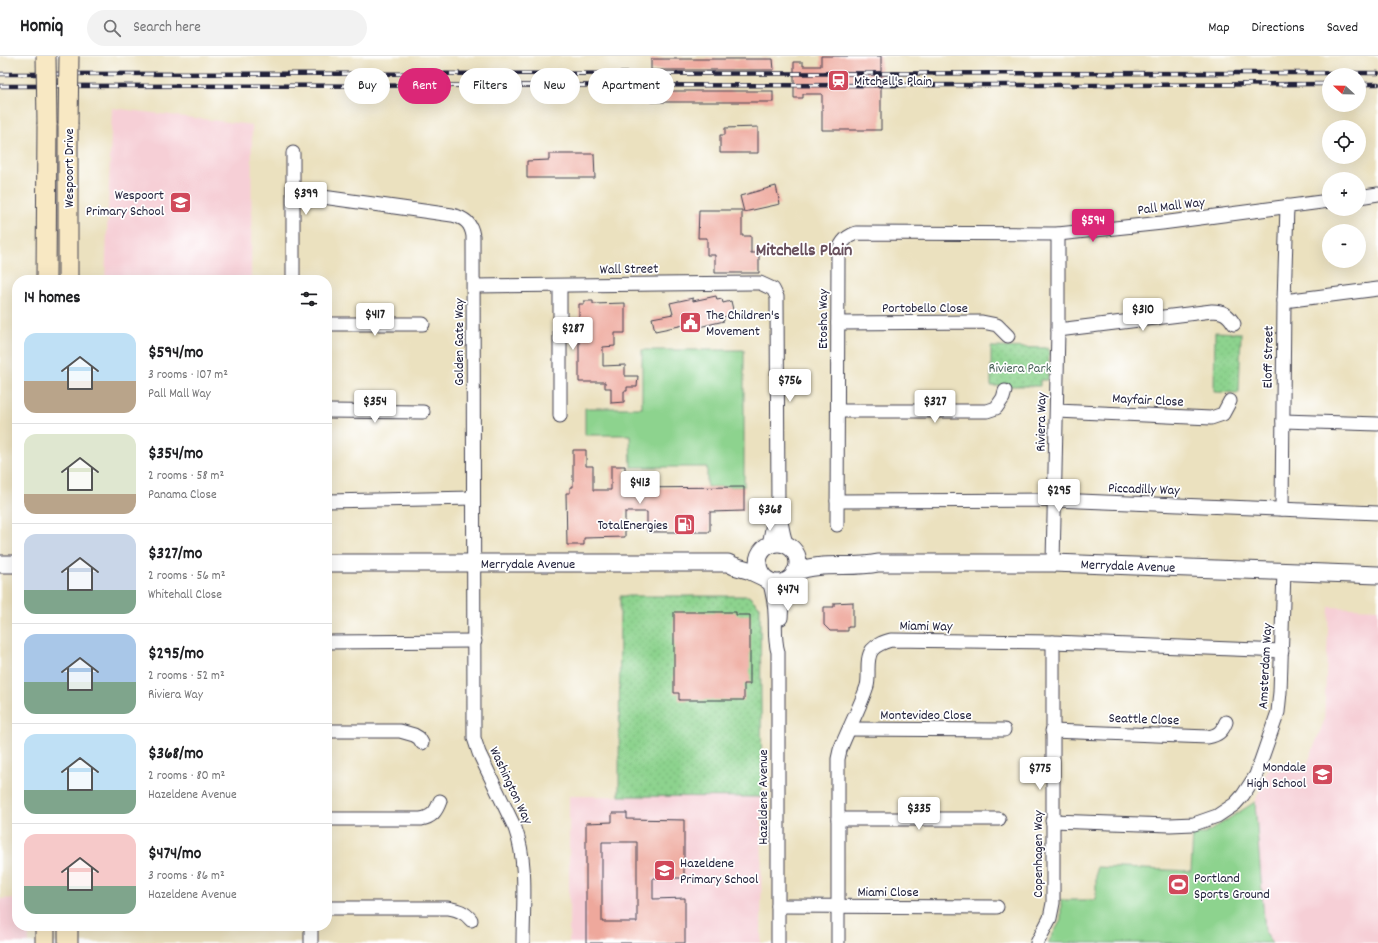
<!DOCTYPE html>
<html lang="en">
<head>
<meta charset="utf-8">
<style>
  :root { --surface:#fff; --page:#f2f2f2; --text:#202124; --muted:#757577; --line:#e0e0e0; --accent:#db2777 }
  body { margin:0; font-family:Dekko,sans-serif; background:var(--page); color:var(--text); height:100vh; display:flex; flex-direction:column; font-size:15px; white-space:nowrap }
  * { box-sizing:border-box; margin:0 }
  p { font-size:13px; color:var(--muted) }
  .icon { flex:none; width:22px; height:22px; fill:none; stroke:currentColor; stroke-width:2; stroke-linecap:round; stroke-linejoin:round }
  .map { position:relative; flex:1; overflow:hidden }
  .details { position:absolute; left:12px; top:219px; width:320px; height:656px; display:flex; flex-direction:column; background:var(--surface); border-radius:16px; box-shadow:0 4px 16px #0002 }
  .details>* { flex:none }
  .guide { position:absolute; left:344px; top:12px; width:380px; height:36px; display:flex; gap:8px }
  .needle { width:26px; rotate:292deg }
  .buttons { position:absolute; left:1322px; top:12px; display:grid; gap:8px }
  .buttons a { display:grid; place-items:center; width:44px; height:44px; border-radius:50%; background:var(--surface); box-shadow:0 4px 16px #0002; font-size:20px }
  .price { position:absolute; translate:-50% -34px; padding:0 9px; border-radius:4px; background:#fff; color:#222; font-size:13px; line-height:26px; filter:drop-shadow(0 1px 2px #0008) }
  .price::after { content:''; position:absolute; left:50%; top:24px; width:12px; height:9px; margin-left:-6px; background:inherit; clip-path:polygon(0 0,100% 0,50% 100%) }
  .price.selected { background:var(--accent); color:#fff }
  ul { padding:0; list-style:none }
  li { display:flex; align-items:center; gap:12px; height:100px; padding:0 12px }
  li+li { border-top:1px solid var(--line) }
  li span { display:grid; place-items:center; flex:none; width:112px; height:80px; border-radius:12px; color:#555 }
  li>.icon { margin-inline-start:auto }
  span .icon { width:48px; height:48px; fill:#fffc; stroke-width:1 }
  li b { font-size:17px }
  h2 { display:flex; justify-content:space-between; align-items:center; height:48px; padding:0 12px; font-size:17px }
  .tag { padding:0 14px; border-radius:18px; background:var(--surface); box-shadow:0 4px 16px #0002; font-size:14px; line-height:36px }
  .tag.selected { background:var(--accent); color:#fff }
  header { display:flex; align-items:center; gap:24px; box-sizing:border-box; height:56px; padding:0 20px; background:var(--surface); border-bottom:1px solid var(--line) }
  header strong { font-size:19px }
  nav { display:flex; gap:22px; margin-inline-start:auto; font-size:14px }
  .search { width:280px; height:36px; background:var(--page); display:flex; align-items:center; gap:10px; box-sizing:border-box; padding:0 14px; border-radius:22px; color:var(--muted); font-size:15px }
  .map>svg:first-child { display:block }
  .built { fill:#f6cfd6 }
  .green { fill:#8dd38e; stroke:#587a64 }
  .park { fill:url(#park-dots); stroke:#587a64 }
  .building { fill:#eea89c; fill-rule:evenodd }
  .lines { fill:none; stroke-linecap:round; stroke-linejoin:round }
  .minor-casing { stroke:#403f4f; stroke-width:15 }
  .tertiary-casing { stroke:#403f4f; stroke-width:19 }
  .secondary-casing { stroke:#403f4f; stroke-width:21 }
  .minor { stroke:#fff; stroke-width:13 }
  .tertiary { stroke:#fff; stroke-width:17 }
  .secondary { stroke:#f8e8c3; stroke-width:19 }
  .rail-casing { stroke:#22223b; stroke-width:4.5 }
  .rail { stroke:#fff; stroke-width:3; stroke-dasharray:9; stroke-linecap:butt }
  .secondary-bridge-casing { stroke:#403f4f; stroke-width:21; stroke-linecap:butt }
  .secondary-bridge { stroke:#f8e8c3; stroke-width:19 }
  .labels { text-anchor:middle; stroke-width:3.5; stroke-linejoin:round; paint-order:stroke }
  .poi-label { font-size:14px; fill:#22223b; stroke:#fff; text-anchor:start }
  .street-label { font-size:14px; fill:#22223b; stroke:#fff }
  .park-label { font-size:14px; fill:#476058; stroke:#fff }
  .district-label { font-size:18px; font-weight:bold; fill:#69515d; stroke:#fff }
</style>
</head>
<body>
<header>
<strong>Homiq</strong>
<div class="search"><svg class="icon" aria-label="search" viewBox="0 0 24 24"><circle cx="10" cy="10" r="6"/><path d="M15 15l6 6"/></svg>Search here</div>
<nav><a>Map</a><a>Directions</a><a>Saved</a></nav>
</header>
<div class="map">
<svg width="1378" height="887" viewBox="0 0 1378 887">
  <defs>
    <pattern id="park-dots" width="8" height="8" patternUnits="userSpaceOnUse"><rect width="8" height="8" fill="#8dd38e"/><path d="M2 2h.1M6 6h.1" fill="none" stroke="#79b57b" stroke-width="1.8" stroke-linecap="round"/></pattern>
  </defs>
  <rect width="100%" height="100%" fill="#fff"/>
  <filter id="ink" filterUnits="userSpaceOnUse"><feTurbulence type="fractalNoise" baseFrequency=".025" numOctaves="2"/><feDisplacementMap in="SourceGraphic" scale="8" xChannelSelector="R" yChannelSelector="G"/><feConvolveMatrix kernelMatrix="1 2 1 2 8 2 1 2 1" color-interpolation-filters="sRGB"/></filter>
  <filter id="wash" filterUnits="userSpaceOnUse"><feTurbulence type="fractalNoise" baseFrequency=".012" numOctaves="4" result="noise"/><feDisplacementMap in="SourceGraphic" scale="16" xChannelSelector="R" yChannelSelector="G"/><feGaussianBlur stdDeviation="0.9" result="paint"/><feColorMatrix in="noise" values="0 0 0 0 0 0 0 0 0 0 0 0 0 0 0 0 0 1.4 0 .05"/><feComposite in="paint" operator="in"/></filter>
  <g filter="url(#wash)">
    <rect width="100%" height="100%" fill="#ebe1bf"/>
    <g class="built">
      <polygon points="112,52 252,69 251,224 105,224"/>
      <polygon points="1329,551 1378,553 1378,887 1272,887 1265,876 1255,746 1268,713 1305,714 1324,665"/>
      <polygon points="569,740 762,741 761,887 569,887"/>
      <polygon points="17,842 17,870 29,870 29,887 0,887 0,843"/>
    </g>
    <g class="green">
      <polygon points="642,294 744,294 744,431 707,431 707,411 631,411 630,379 585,379 585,352 642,352"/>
      <polygon points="1255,746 1265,876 1272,887 1048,887 1061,864 1061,844 1096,844 1096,811 1191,815 1193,778 1205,778"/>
    </g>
    <g class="park">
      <polygon points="1215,276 1241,277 1239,337 1214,336"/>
      <polygon points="991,291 1049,292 1048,324 1040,324 1040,330 991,330"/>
      <polygon points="620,540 749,540 760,551 762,741 619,740"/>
    </g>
    <g id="blocks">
      <g class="building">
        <polygon points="821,0 881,0 881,74 822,74 822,38 803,38 803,42 794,42 794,6 803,6 803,10 821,10"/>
        <polygon points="651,3 773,3 774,14 651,14"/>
        <rect x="651" y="35" width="122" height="11"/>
        <polygon points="758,71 758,97 720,97 720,79 725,79 725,72"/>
        <polygon points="549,98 594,98 595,122 527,122 527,105 549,104"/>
        <polygon points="776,130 780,148 744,156 740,140"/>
        <polygon points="699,154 742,154 742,180 751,180 751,197 759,197 759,217 715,217 715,199 707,199 707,182 698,182"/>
        <polygon points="716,240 717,244 722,243 723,247 731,245 734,258 723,261 724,265 695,272 694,267 655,275 652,262 673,258 670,247 693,242 693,245"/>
        <polygon points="584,245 593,245 593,248 625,247 625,277 615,277 615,290 603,291 603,310 625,309 625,320 638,320 637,331 627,331 627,335 624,335 624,346 611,347 611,332 605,332 605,326 579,326 579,248 584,248"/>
        <polygon points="573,394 586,394 586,410 593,410 593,434 611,434 611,410 625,410 625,432 744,431 744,455 710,456 710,476 647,476 647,456 625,456 625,481 584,482 584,489 567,489 566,437 570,437 570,431 573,431"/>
        <polygon points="853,546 853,571 848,571 848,575 830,575 824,569 824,551 834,551 834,547"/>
        <polygon points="674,556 736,556 736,559 750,559 750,628 744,628 744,644 679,644 679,637 674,637"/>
        <path d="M612,757H627V763L684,764V822H653V843L685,842V887H586V767L612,766ZM602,786H637V866H602Z"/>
      </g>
    </g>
  </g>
  <g filter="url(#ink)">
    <use href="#blocks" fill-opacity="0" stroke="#403f4f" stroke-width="1"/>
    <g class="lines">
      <defs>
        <g id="minor">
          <path d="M294,137L452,159C465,162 471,167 473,180L474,682L479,697L515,772C528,808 523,849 523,887"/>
          <polyline points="1359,141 1378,138"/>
          <polyline points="293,224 293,97"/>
          <path d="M474,230L751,227H760L773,233L777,241L778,454C782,465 782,478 787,489"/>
          <polyline points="560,230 560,360"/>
          <polyline points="1284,245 1378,233"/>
          <polyline points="838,267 982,266 997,269 1008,280"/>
          <polyline points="327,268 423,268"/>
          <path d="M1058,274L1212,255C1223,255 1228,258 1234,268"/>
          <polyline points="327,355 423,356"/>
          <polyline points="838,355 987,355 996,352 1003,342 1005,335"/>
          <polyline points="1057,355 1211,362 1223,358 1230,345"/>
          <polyline points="1283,365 1378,368"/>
          <polyline points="327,445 473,442"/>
          <polyline points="837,445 1055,444 1378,457"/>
          <polyline points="1282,453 1284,245 1287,150"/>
          <path d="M837,469L838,200C839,188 845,181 856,177L1058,178L1162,167L1329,145"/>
          <polyline points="769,489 774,462 778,454"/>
          <polyline points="1053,507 1058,274 1058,178"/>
          <path d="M769,524C772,535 775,547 775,558C776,571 774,583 778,596V887"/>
          <polyline points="781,562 782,547 792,521"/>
          <polyline points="327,586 475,585"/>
          <polyline points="849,673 1004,674"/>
          <polyline points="327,675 400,675 414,679 419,682 422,687"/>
          <path d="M1052,675L1208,681C1218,679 1222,676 1226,666"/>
          <path d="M327,763H421C432,761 436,756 440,745"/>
          <polyline points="838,763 999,763"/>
          <polyline points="1052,765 1170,769 1194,768 1217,760 1235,748 1243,739 1256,719 1278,656 1280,636 1284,515"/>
          <polyline points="778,850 997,851"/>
          <path d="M327,852H448C458,854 465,856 471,864"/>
          <polyline points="311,870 311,887"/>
          <path d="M838,887V703L840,694C848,673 860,652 867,630C870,619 865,604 872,594C877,588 884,586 891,584L1053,586L1282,595"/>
          <polyline points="1037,887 1050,862 1053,847 1053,586"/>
        </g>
        <g id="tertiary">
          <circle cx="778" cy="507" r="20"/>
          <polyline points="327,507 728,507 734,510 748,514 763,521"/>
          <polyline points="0,508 17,508"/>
          <path d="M795,516C821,505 851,513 878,507H1053L1378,519"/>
        </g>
        <g id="secondary">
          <polyline points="46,224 47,68"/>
          <polyline points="68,224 68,68"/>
          <polyline points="45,870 45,887"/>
          <polyline points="68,887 68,870"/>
        </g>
      </defs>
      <use href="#minor" class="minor-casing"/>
      <use href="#tertiary" class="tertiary-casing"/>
      <use href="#secondary" class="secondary-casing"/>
      <use href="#minor" class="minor"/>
      <use href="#tertiary" class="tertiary"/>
      <use href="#secondary" class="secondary"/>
      <defs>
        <g id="rail">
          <polyline points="0,18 1378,17"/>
          <polyline points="1359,28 1378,28"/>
          <polyline points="0,30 1111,29 1329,28"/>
        </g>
      </defs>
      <use href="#rail" class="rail-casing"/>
      <use href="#rail" class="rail"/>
      <defs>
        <g id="secondary-bridge">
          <polyline points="46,0 47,68"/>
          <polyline points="68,68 69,0"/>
        </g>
      </defs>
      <use href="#secondary-bridge" class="secondary-bridge-casing"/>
      <use href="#secondary-bridge" class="secondary-bridge"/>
    </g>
  </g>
  <defs>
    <symbol id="station-square" viewBox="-11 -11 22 22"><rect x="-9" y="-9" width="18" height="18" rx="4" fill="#d1495b" stroke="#fff"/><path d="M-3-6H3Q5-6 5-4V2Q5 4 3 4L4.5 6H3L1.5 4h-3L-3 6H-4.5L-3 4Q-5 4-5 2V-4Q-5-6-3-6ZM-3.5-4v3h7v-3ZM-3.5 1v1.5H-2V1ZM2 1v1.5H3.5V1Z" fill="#fff"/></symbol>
    <symbol id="school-square" viewBox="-11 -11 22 22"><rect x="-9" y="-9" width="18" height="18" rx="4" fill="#d1495b" stroke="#fff"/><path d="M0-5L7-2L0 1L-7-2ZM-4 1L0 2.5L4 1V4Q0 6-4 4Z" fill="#fff"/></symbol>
    <symbol id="civic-square" viewBox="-11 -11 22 22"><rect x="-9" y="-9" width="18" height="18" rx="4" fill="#d1495b" stroke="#fff"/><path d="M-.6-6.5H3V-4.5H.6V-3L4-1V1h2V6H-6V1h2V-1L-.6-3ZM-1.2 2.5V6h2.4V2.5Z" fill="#fff"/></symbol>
    <symbol id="fuel-square" viewBox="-11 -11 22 22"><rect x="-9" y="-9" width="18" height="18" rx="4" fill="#d1495b" stroke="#fff"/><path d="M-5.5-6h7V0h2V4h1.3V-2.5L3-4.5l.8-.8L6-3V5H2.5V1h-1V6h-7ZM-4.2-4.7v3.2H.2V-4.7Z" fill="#fff"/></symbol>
    <symbol id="stadium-square" viewBox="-11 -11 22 22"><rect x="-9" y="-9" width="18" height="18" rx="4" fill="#d1495b" stroke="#fff"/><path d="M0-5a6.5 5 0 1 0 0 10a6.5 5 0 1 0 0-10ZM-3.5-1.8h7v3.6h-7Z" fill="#fff"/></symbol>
  </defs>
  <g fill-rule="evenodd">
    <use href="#station-square" x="826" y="12" width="25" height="25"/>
    <use href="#school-square" x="168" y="134" width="25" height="25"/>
    <use href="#civic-square" x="678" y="254" width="25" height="25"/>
    <use href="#fuel-square" x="672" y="456" width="25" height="25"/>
    <use href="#school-square" x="1310" y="706" width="25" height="25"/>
    <use href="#school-square" x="652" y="802" width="25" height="25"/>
    <use href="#stadium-square" x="1166" y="816" width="25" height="25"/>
  </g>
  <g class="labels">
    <g class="poi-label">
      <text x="854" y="29">Mitchell's Plain</text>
      <text x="164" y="143" text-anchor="end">Wespoort<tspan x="164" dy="16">Primary School</tspan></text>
      <text x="706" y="263">The Children's<tspan x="706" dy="16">Movement</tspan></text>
      <text x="668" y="473" text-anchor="end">TotalEnergies</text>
      <text x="1306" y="715" text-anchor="end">Mondale<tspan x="1306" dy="16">High School</tspan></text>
      <text x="680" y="811">Hazeldene<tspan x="680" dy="16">Primary School</tspan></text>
      <text x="1194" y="826">Portland<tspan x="1194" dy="16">Sports Ground</tspan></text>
    </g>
    <g class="street-label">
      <text transform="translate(68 112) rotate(-90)" y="5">Wespoort Drive</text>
      <text transform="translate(1171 149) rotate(-7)" y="5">Pall Mall Way</text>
      <text transform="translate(629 212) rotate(-1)" y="5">Wall Street</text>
      <text x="925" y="256">Portobello Close</text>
      <text transform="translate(822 263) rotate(-90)" y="5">Etosha Way</text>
      <text transform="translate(458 286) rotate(-90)" y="5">Golden Gate Way</text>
      <text transform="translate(1267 301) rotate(-89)" y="5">Eloff Street</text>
      <text transform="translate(1148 343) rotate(3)" y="5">Mayfair Close</text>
      <text transform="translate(1040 366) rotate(-89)" y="5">Riviera Way</text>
      <text transform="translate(1144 432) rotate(2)" y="5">Piccadilly Way</text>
      <text x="528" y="512">Merrydale Avenue</text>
      <text transform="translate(1128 509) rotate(2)" y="5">Merrydale Avenue</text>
      <text transform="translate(926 569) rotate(1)" y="5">Miami Way</text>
      <text transform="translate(1264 610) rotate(-87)" y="5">Amsterdam Way</text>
      <text x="926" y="663">Montevideo Close</text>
      <text transform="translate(1144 662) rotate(2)" y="5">Seattle Close</text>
      <text transform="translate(512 729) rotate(65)" y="5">Washington Way</text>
      <text transform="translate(762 741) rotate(-90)" y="5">Hazeldene Avenue</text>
      <text transform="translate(1037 798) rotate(-90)" y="5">Copenhagen Way</text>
      <text x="888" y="840">Miami Close</text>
    </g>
    <g class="park-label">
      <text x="1020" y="316">Riviera Park</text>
    </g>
    <g class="district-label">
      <text x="804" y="199">Mitchells Plain</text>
    </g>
  </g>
</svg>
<div class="buttons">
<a><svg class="needle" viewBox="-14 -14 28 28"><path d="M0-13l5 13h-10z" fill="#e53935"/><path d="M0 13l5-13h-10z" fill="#757577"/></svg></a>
<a><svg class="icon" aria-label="locate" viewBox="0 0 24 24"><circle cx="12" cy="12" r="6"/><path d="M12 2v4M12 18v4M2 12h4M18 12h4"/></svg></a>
<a>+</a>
<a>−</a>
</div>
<b class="price" style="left:306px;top:160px">$399</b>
<b class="price selected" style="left:1093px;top:187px">$594</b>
<b class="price" style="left:1143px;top:276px">$310</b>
<b class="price" style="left:375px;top:281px">$417</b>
<b class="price" style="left:573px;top:295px">$287</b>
<b class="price" style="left:790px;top:347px">$756</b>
<b class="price" style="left:375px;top:368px">$354</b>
<b class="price" style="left:935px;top:368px">$327</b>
<b class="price" style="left:640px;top:449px">$413</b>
<b class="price" style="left:1059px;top:457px">$295</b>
<b class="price" style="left:770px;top:476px">$368</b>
<b class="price" style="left:788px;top:556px">$474</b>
<b class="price" style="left:1040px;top:735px">$775</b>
<b class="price" style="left:919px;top:775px">$335</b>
<div class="guide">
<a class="tag">Buy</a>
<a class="tag selected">Rent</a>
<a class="tag">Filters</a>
<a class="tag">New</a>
<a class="tag">Apartment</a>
</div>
<section class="details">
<h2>14 homes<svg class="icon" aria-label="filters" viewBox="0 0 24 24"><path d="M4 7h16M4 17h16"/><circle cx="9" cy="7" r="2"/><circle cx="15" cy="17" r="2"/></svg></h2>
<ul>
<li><span style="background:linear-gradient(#bfe0f5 60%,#b9a48a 0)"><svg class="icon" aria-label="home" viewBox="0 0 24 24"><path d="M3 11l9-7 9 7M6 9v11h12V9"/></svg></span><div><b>$594/mo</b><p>3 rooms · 107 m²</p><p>Pall Mall Way</p></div></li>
<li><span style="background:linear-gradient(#dfe7d0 75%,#b9a48a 0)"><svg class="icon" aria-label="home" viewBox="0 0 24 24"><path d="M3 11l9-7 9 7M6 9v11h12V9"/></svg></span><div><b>$354/mo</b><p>2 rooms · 58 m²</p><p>Panama Close</p></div></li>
<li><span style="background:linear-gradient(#c9d6e8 70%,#7fa58c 0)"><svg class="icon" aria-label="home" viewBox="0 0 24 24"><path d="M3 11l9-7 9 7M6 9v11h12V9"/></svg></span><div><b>$327/mo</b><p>2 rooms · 56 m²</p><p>Whitehall Close</p></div></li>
<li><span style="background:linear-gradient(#a9c7e8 60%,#7fa58c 0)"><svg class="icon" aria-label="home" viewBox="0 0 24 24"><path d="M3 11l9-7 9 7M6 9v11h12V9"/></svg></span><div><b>$295/mo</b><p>2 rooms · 52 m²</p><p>Riviera Way</p></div></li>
<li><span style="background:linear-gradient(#bfe0f5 70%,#7fa58c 0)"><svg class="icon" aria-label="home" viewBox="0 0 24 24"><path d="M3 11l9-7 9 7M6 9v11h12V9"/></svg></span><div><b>$368/mo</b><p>2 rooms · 80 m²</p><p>Hazeldene Avenue</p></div></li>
<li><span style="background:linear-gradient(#f6c9c9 65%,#7fa58c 0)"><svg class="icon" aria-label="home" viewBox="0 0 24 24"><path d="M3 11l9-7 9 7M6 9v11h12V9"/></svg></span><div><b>$474/mo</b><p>3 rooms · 86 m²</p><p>Hazeldene Avenue</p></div></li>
</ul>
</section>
</div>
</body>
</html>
